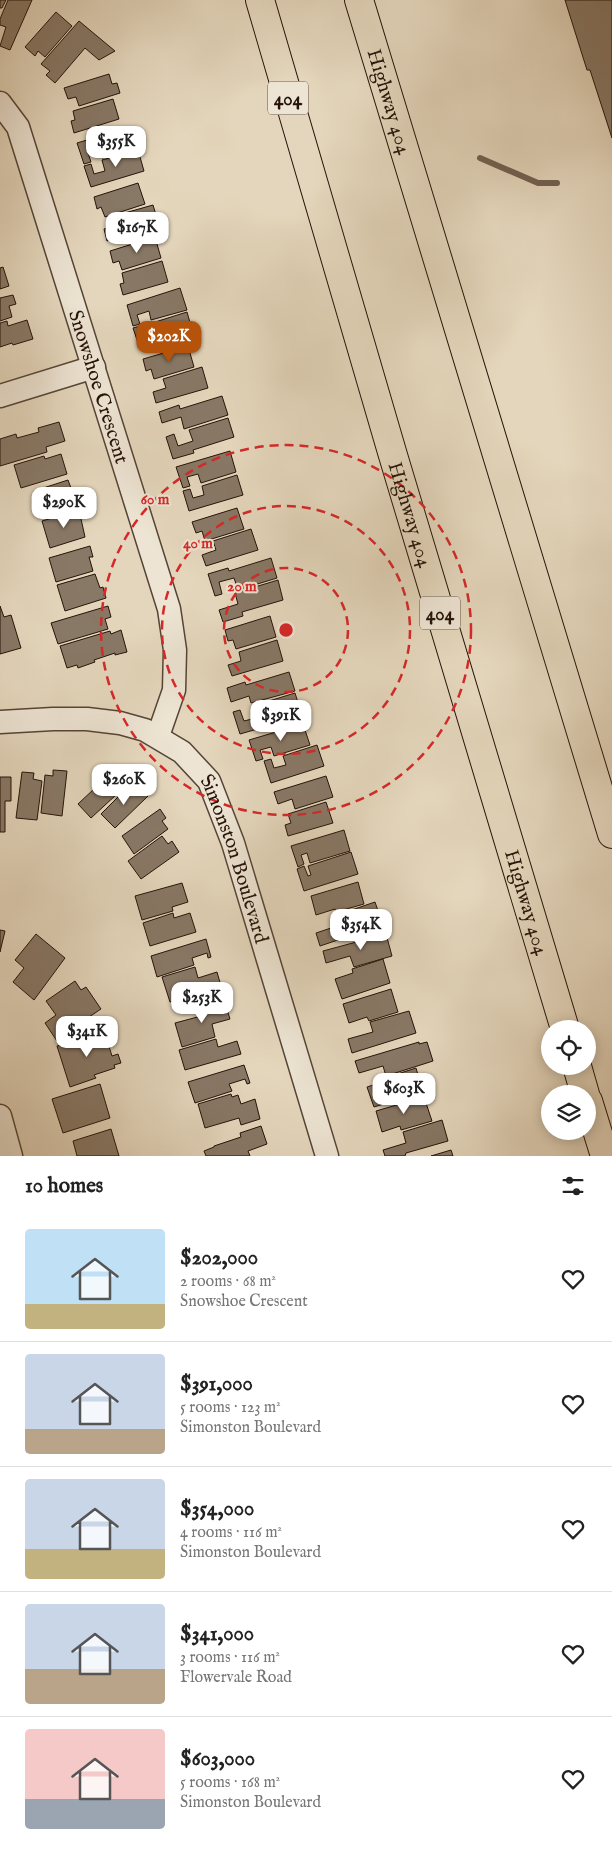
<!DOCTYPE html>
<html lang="en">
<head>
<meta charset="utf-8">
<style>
  :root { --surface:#fff; --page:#f6f6f6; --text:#222; --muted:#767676; --line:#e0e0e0; --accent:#b45309 }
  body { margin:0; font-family:"IM FELL English",serif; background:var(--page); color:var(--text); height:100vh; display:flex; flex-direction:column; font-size:19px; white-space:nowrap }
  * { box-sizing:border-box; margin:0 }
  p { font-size:16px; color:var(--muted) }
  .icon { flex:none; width:28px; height:28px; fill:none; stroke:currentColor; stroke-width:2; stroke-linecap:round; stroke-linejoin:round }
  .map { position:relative; height:1156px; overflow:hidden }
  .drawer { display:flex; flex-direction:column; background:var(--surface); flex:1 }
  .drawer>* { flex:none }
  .controls { position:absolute; left:541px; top:1020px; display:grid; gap:10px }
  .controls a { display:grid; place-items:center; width:55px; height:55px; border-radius:50%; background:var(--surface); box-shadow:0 2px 12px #0003; font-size:25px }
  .price { position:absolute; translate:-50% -42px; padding:0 11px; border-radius:10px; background:#fff; color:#222; font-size:16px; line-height:32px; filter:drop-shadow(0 1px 2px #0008) }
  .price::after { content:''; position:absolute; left:50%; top:30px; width:15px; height:11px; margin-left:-8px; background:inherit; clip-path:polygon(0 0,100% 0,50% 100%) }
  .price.selected { background:var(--accent); color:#fff }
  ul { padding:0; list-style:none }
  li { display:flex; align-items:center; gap:15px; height:125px; padding:0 25px }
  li+li { border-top:1px solid var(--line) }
  li span { display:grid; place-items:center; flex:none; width:140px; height:100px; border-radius:5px; color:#555 }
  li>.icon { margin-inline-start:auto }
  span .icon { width:60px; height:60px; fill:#fffc; stroke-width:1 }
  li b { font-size:21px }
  h2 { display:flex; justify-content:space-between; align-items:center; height:60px; padding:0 25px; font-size:21px }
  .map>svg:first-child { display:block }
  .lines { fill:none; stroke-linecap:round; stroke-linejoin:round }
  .stream { stroke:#716050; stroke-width:6 }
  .building { fill:#887866; stroke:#251309 }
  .street-casing { stroke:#554436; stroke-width:25 }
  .highway-casing { stroke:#251309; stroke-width:30 }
  .street { stroke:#ede4d3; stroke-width:22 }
  .highway { stroke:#e4d6bc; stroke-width:28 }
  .ring { fill:none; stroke:#d62828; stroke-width:2.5; stroke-dasharray:9 6 }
  .labels { text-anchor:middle; stroke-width:4; stroke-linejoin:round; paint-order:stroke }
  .shield { fill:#ede4d3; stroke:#615246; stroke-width:1 }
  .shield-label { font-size:19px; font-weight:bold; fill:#251309 }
  .street-label { font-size:20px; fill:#251309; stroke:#ede4d3 }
  .centre { fill:#d62828; stroke:#ede4d3; stroke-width:2.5 }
  .ring-label { font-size:15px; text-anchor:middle; font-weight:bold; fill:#d62828; stroke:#ede4d3; stroke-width:4; stroke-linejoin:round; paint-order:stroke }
</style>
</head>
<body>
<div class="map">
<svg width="612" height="1156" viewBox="0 0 612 1156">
  <rect width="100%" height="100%" fill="#e4d6bc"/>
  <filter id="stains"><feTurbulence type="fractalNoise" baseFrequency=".004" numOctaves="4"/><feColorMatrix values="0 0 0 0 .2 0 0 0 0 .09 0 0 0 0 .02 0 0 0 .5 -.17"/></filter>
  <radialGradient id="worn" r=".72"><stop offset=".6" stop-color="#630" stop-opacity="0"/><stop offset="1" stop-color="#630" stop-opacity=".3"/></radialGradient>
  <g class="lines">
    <polyline class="stream" points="480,158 538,183 557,183"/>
  </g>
  <g class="building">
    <polygon points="0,0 6,0 2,8 0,8"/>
    <polygon points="8,0 32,0 10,50 0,46 6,27 0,25 0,19"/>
    <polygon points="565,0 612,0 612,138 590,70 587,70"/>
    <polygon points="56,12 72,26 45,57 38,51 35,56 25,47"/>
    <polygon points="79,21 115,51 99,60 85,48 55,83 46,75 50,71 41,64"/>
    <polygon points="109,74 112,84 117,83 120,93 79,106 76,97 68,99 64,88"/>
    <polygon points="113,99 119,119 74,133 71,121 75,120 73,111"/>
    <polygon points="131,127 137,148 102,158 99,150 88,153 91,162 84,164 77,143"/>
    <polygon points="138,150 144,171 91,187 84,166 91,164 94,174 105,171 102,160"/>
    <polygon points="138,183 145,204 105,217 101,207 97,209 94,197"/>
    <polygon points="153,205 159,225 107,241 104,229 117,225 114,216"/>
    <polygon points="155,237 161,258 122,270 119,261 113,263 110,251"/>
    <polygon points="162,261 168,282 123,295 120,284 124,283 122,273"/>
    <polygon points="3,267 9,286 0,289 0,268"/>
    <polygon points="180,288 187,310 151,320 149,311 137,315 140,324 133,326 127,305"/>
    <polygon points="13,295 16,304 9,306 12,317 0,321 0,298"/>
    <polygon points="187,312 193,333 140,349 133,328 140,326 144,336 156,333 152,323"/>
    <polygon points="27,320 33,339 13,345 12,343 0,347 0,323 7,321 8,326"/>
    <polygon points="188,346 194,367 154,379 151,369 146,371 143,359"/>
    <polygon points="202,367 208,388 156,403 153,392 166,388 163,379"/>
    <polygon points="222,396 228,415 184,429 181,417 162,423 159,412 179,405 180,409"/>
    <polygon points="228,418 234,437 193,450 194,453 173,459 166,437 174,434 178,446 193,441 189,430"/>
    <polygon points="59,422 65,441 46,447 47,452 0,466 0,439 16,434 17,438 39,432 38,428"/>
    <polygon points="230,451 236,472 201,483 198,474 187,477 190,486 183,488 176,467"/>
    <polygon points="61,454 67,474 21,488 14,465 44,456 45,459"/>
    <polygon points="237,475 243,495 189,511 183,491 190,489 193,498 204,495 202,486"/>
    <polygon points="68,480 78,507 42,518 34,491"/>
    <polygon points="237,508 244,529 205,541 202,531 196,533 192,522"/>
    <polygon points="79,510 85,537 50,548 42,521"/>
    <polygon points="251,529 258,550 206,566 202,555 216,550 213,541"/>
    <polygon points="90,546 93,557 89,557 93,571 56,582 49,558"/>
    <polygon points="271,558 277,578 238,590 234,578 219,582 222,594 215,596 208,574 228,568 229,571"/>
    <polygon points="95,574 100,588 103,587 106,598 65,611 57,585"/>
    <polygon points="278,580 283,600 242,612 243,616 223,622 219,610 238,604 235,593"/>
    <polygon points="0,606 4,617 11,615 21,648 0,654"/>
    <polygon points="108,606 111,617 105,619 108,629 58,644 51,623"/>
    <polygon points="270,616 276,637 236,649 233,640 228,641 225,630"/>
    <polygon points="121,630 127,652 115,655 115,653 94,660 95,662 78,668 77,665 67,668 60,646 110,631 111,634"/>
    <polygon points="277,640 283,661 232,676 228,665 241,661 239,652"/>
    <polygon points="289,672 295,691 251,703 249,696 231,702 227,688 245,682 246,685"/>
    <polygon points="295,693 301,712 259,725 261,728 240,734 233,712 240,710 244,721 260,717 256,705"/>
    <polygon points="303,724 310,745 274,756 271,747 260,750 263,759 256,761 249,740"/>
    <polygon points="317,745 324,766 271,783 264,761 271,759 274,768 286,765 283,756"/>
    <polygon points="53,770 67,771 62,816 41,813 45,775 53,776"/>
    <polygon points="22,772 34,773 33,779 42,781 37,820 16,818"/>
    <polygon points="111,773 118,781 114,784 118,789 115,792 117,794 91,818 78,804"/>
    <polygon points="326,776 333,797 295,809 292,799 278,804 274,792"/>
    <polygon points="0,777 11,777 11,801 5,801 5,832 0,832"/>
    <polygon points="129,786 135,791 139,787 148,796 115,828 101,814"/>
    <polygon points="326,802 333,823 288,836 285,825 291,823 288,814"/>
    <polygon points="160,809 166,818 162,821 168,829 134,854 122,836"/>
    <polygon points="344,830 350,851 310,863 307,853 301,855 304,864 298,867 291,846"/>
    <polygon points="162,836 168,844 172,841 179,852 141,879 128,861"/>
    <polygon points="351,852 358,874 304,891 297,869 304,866 308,876 311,875 308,866"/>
    <polygon points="358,882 364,904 336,912 335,909 316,915 311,896"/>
    <polygon points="182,883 188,902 172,907 173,911 142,920 135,896"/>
    <polygon points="375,902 383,925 320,946 316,933 340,925 337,915"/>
    <polygon points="173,913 174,918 190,913 196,932 150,946 143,923"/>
    <polygon points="0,930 5,931 0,952"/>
    <polygon points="36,934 65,958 34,1000 13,982 24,968 15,960"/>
    <polygon points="386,934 392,956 354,967 350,956 326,963 323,951"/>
    <polygon points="206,939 211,957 208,958 207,953 192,958 194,965 157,977 151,956"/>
    <polygon points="383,959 390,983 342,999 335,979 353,973 352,969"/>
    <polygon points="195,967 198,978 217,972 223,993 202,1000 200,992 170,1002 162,977"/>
    <polygon points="75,981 81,990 86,987 101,1009 74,1027 75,1029 57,1041 45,1023 56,1015 46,1001"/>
    <polygon points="391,989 398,1012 369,1021 367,1017 349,1023 343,1004"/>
    <polygon points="224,1000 230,1019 212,1024 215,1037 182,1047 175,1023 205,1015 203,1006"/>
    <polygon points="409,1011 416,1033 352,1053 348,1039 373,1032 370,1022"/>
    <polygon points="104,1031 112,1056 118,1054 121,1063 114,1065 115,1068 94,1075 96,1078 70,1087 57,1046"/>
    <polygon points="216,1039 218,1047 237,1041 241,1054 185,1070 179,1050"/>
    <polygon points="419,1042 419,1044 427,1042 433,1061 386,1076 383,1066 359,1073 355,1061"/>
    <polygon points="244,1065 250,1083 247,1084 245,1079 229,1084 232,1091 195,1103 188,1082"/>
    <polygon points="416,1068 423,1092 374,1107 367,1087 386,1081 385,1078"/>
    <polygon points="100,1084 110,1118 63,1133 52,1099"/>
    <polygon points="231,1094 232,1097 238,1095 241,1104 255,1099 260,1119 241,1125 239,1118 205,1128 198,1104"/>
    <polygon points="424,1097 432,1121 401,1130 400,1126 382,1132 376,1111"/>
    <polygon points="442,1120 448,1141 406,1153 405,1156 385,1156 383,1150 406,1143 403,1132"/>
    <polygon points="261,1126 267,1144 248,1151 250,1156 206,1156 204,1151 214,1147 214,1146 241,1137 240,1133"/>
    <polygon points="111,1129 119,1156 77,1156 73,1141"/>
    <polygon points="451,1150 453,1156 431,1156"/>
  </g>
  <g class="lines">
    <defs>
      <g id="street">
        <path id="s1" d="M0,103L18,127L169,609L175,650L174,690L158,736"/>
        <polyline points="0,396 94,367"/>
        <path id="s2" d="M0,722L53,719H87L120,723L145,730L182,752L209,781L233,843L327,1156"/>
        <polyline points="0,1116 11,1156"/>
      </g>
      <g id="highway">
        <path id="s3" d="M260,0L392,452L565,1029"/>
        <path id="s4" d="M359,0L612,834"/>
        <polyline points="577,1066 585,1094"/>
        <polyline points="588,1101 605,1156"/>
      </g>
    </defs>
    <use href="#street" class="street-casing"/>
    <use href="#highway" class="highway-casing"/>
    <use href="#street" class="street"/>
    <use href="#highway" class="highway"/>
  </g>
  <g class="ring">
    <circle cx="286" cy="630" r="62"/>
    <circle cx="286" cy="630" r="124"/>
    <circle cx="286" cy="630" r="185"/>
  </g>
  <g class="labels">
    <g class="shield">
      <rect x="268" y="81.5" width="40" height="33" rx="4"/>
      <rect x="420" y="596.5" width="40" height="33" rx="4"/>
    </g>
    <g class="shield-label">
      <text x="288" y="105">404</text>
      <text x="440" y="620">404</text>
    </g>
    <g class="street-label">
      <text dy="7" stroke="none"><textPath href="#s4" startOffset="106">Highway 404</textPath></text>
      <text dy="7" stroke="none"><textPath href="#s1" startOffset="302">Snowshoe Crescent</textPath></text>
      <text dy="7" stroke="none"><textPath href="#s3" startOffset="536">Highway 404</textPath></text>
      <text dy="7" stroke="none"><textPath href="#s2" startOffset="311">Simonston Boulevard</textPath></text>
      <text dy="7" stroke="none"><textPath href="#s3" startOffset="941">Highway 404</textPath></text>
    </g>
  </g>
  <circle cx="286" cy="630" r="8" class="centre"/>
  <g class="ring-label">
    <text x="155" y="504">60 m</text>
    <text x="198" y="548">40 m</text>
    <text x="242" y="591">20 m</text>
  </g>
  <rect width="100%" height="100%" filter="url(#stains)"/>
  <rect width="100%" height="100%" fill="url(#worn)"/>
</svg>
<div class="controls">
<a><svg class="icon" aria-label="locate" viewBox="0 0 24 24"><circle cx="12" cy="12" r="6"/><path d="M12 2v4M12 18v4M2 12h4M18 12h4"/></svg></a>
<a><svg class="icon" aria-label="layers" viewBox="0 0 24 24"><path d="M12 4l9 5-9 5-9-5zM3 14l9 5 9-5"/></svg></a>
</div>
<b class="price" style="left:116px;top:168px">$355K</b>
<b class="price" style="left:137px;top:254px">$167K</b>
<b class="price selected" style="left:169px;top:363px">$202K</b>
<b class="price" style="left:64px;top:529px">$290K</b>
<b class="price" style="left:281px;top:742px">$391K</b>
<b class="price" style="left:124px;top:806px">$260K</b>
<b class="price" style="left:361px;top:951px">$354K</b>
<b class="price" style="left:202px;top:1024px">$253K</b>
<b class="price" style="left:87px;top:1058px">$341K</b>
<b class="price" style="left:404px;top:1115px">$603K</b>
</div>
<section class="drawer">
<h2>10 homes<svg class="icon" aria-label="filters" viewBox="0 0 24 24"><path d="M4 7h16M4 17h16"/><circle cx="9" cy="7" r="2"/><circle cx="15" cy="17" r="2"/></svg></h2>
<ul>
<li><span style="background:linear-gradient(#bfe0f5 75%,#c2b280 0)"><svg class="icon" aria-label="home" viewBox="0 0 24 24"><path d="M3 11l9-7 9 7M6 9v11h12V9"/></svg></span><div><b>$202,000</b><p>2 rooms · 68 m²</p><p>Snowshoe Crescent</p></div><svg class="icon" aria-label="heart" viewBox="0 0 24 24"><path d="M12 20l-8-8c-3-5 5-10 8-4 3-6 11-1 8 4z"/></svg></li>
<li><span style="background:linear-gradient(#c9d6e8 75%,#b9a48a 0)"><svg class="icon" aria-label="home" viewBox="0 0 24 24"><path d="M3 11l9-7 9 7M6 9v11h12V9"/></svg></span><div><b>$391,000</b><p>5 rooms · 123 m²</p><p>Simonston Boulevard</p></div><svg class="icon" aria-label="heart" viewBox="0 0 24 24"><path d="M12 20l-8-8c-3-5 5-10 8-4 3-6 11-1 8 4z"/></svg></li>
<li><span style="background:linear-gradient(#c9d6e8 70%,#c2b280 0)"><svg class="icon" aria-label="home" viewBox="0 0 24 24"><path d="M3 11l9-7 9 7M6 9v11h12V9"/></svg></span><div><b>$354,000</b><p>4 rooms · 116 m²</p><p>Simonston Boulevard</p></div><svg class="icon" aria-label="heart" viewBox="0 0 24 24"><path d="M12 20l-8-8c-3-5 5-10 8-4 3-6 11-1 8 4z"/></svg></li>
<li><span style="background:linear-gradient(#c9d6e8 65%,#b9a48a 0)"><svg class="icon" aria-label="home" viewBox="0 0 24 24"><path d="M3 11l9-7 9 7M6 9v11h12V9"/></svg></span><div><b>$341,000</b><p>3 rooms · 116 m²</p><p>Flowervale Road</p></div><svg class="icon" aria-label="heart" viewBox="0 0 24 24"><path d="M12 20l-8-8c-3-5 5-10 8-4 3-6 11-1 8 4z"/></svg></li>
<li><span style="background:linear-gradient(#f6c9c9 70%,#9aa5b1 0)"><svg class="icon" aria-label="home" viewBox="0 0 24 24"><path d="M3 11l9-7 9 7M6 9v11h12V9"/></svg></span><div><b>$603,000</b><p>5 rooms · 168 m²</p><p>Simonston Boulevard</p></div><svg class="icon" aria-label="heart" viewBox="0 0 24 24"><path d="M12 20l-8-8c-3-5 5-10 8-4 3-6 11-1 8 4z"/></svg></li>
</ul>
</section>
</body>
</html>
